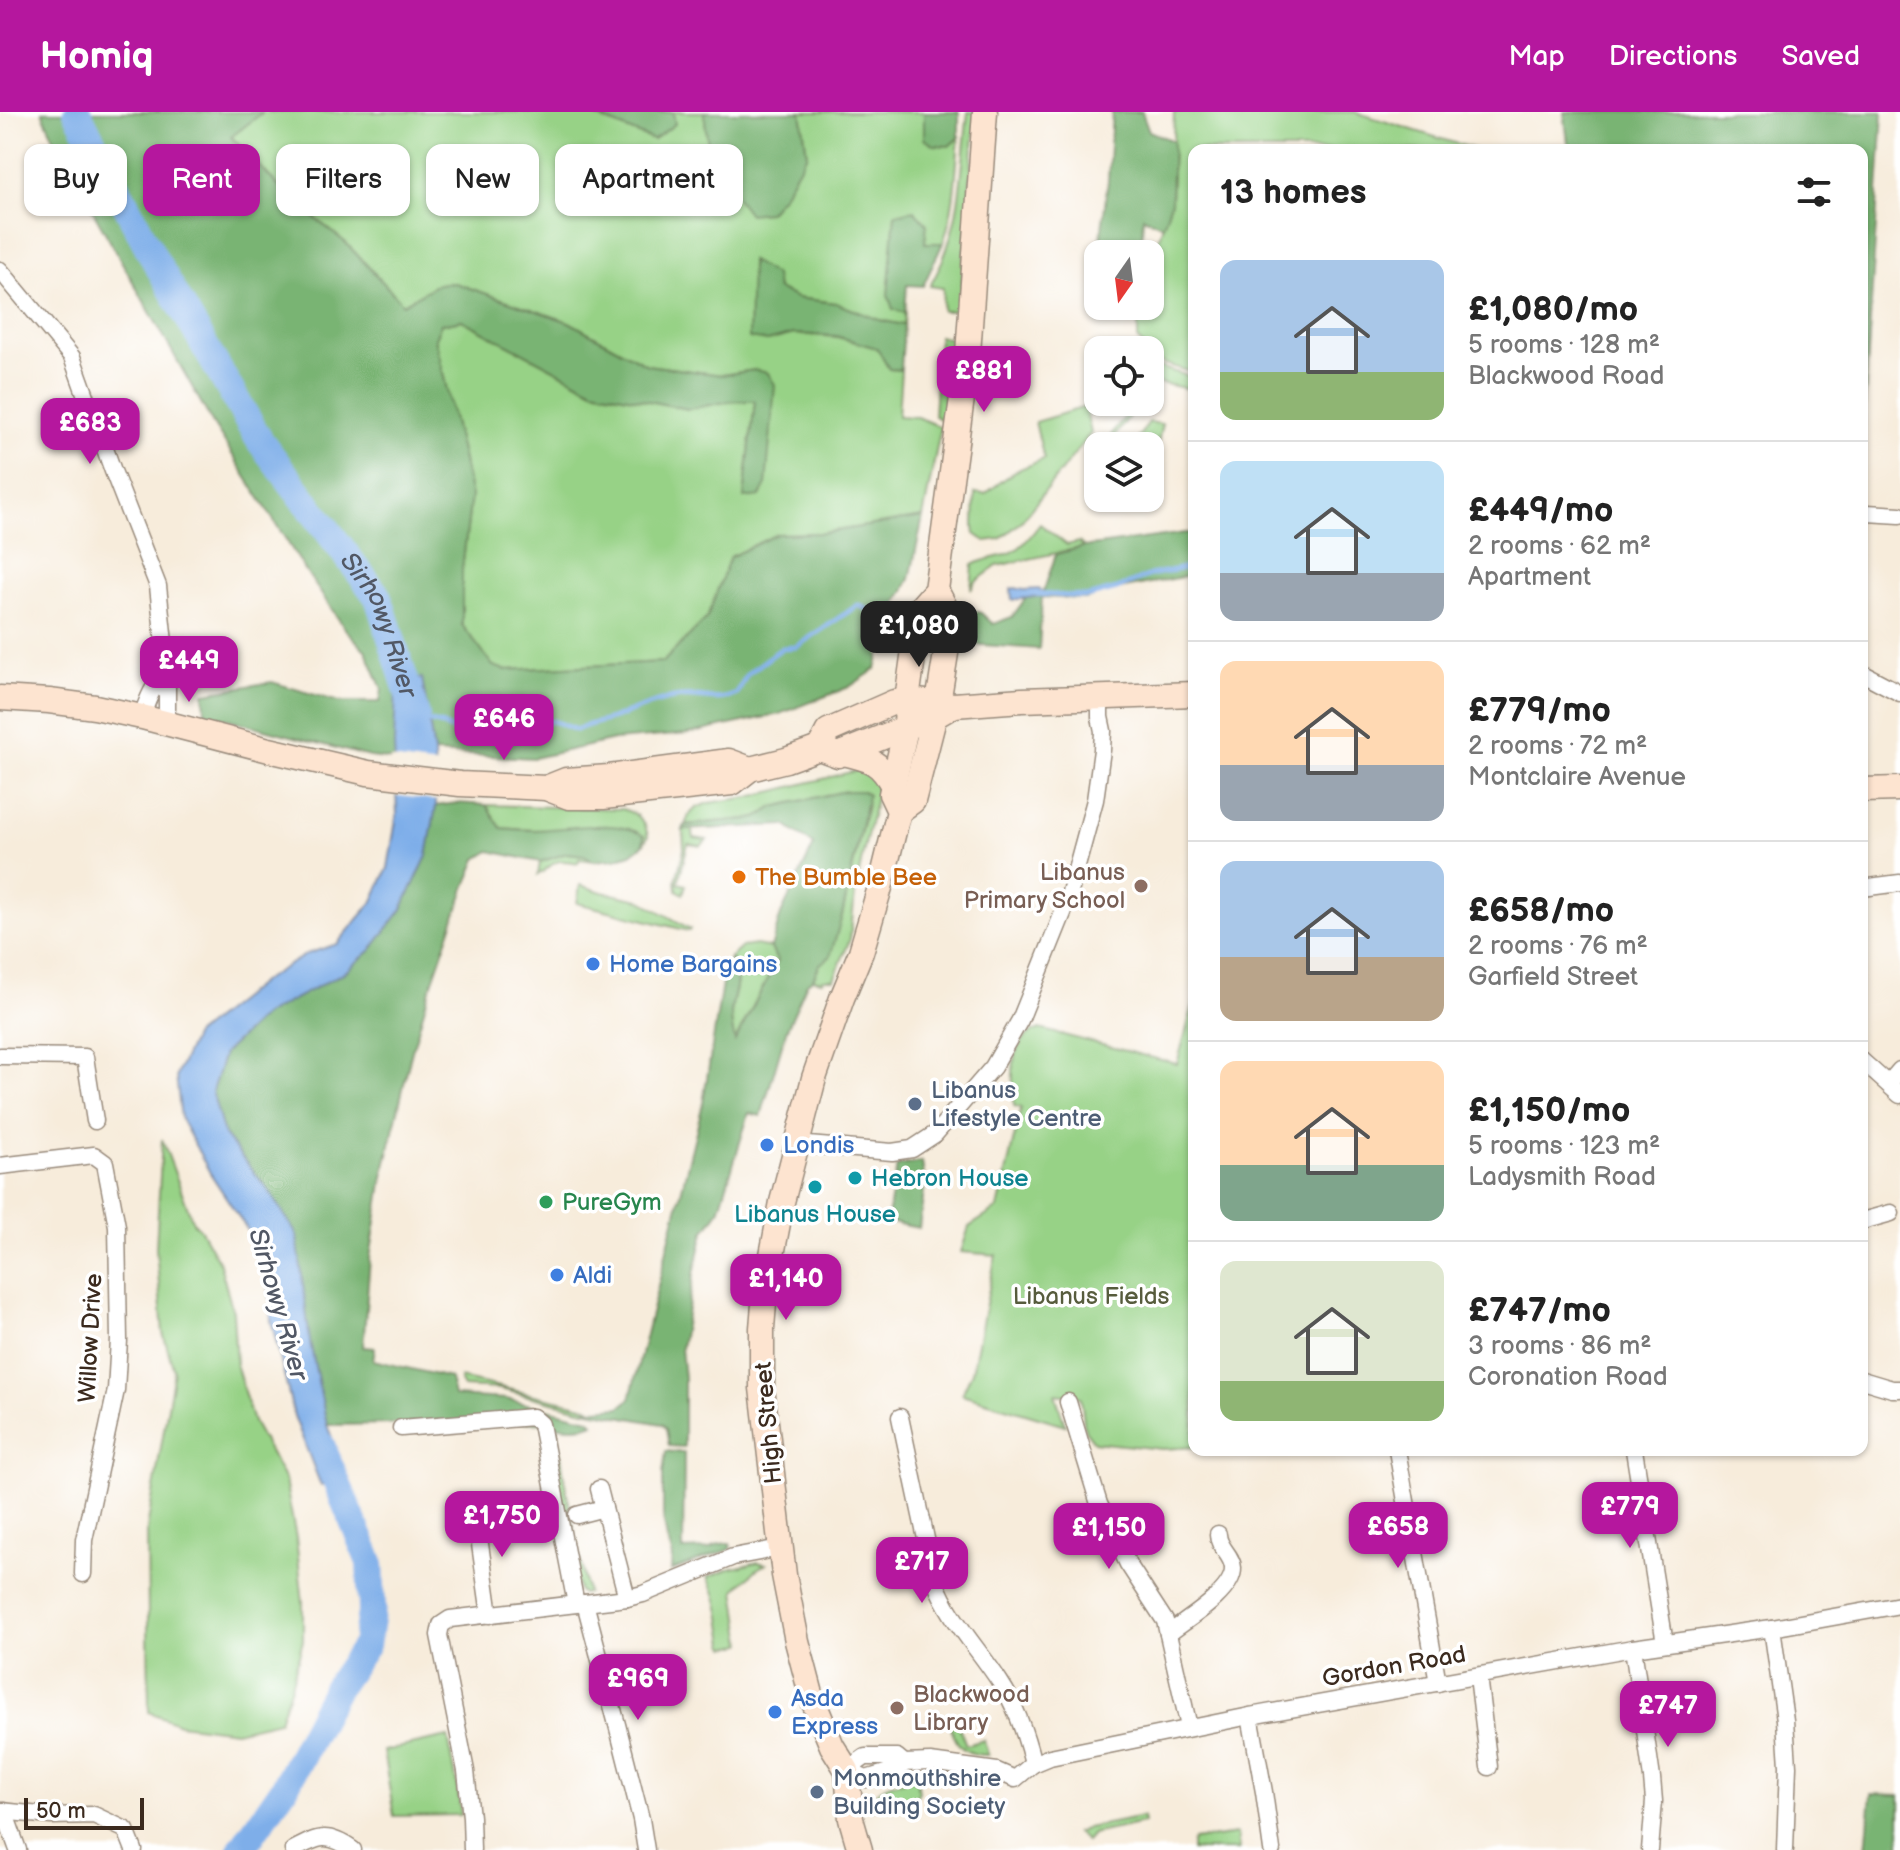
<!DOCTYPE html>
<html lang="en">
<head>
<meta charset="utf-8">
<style>
  :root { --surface:#fff; --page:#f6f6f6; --text:#222; --muted:#767676; --line:#e0e0e0; --accent:#b5179e }
  body { margin:0; font-family:"Balsamiq Sans",sans-serif; background:var(--page); color:var(--text); height:100vh; display:flex; flex-direction:column; font-size:30px; white-space:nowrap }
  * { box-sizing:border-box; margin:0 }
  p { font-size:26px; color:var(--muted) }
  .icon { flex:none; width:44px; height:44px; fill:none; stroke:currentColor; stroke-width:2; stroke-linecap:round; stroke-linejoin:round }
  .map { position:relative; flex:1; overflow:hidden }
  .details { position:absolute; left:1188px; top:32px; width:680px; height:1312px; display:flex; flex-direction:column; background:var(--surface); border-radius:16px; box-shadow:0 2px 6px #0004 }
  .details>* { flex:none }
  .top-card { position:absolute; left:24px; top:32px; width:760px; height:72px; display:flex; gap:16px }
  .needle { width:52px; rotate:194deg }
  .tools { position:absolute; left:1084px; top:128px; display:grid; gap:16px }
  .tools a { display:grid; place-items:center; width:80px; height:80px; border-radius:16px; background:var(--surface); box-shadow:0 2px 6px #0004; font-size:40px }
  .scale { position:absolute; left:24px; bottom:20px; width:120px; box-sizing:border-box; padding-left:8px; border:4px solid #3b2a1e; border-top:0; font-size:22px; line-height:28px; white-space:nowrap; color:#3b2a1e; -webkit-text-stroke:6px #fff; paint-order:stroke }
  .price { position:absolute; translate:-50% -68px; padding:0 18px; border-radius:16px; background:var(--accent); color:#fff; font-size:26px; line-height:52px; filter:drop-shadow(0 2px 4px #0008) }
  .price::after { content:''; position:absolute; left:50%; top:48px; width:24px; height:18px; margin-left:-12px; background:inherit; clip-path:polygon(0 0,100% 0,50% 100%) }
  .price.on { background:#222; color:#fff }
  ul { padding:0; list-style:none }
  li { display:flex; align-items:center; gap:24px; height:200px; padding:0 32px }
  li+li { border-top:2px solid var(--line) }
  li span { display:grid; place-items:center; flex:none; width:224px; height:160px; border-radius:16px; color:#555 }
  li>.icon { margin-inline-start:auto }
  span .icon { width:96px; height:96px; fill:#fffc; stroke-width:1 }
  li b { font-size:34px }
  h2 { display:flex; justify-content:space-between; align-items:center; height:96px; padding:0 32px; font-size:34px }
  .tag { padding:0 28px; border-radius:16px; background:var(--surface); box-shadow:0 2px 6px #0004; font-size:28px; line-height:72px }
  .tag.on { background:var(--accent); color:#fff }
  header { display:flex; align-items:center; gap:48px; box-sizing:border-box; height:112px; padding:0 40px; background:var(--accent); color:#fff }
  header strong { font-size:38px }
  nav { display:flex; gap:44px; margin-inline-start:auto; font-size:28px }
  .map>svg:first-child { display:block }
  .green { fill:#97d286; stroke:#697e52; stroke-width:2 }
  .forest { fill:#79b473; stroke:#5a6f48; stroke-width:2 }
  .water { fill:#7eaee9; stroke:#5c6c84; stroke-width:2 }
  .pier { fill:#f7ecdb }
  .lines { fill:none; stroke-linecap:round; stroke-linejoin:round }
  .stream { stroke:#7eaee9; stroke-width:5 }
  .river { stroke:#7eaee9; stroke-width:28 }
  .street-casing { stroke:#998b7c; stroke-width:19 }
  .secondary-casing { stroke:#998b7c; stroke-width:27 }
  .street { stroke:#fff; stroke-width:16 }
  .secondary { stroke:#fde4d0; stroke-width:24 }
  .food-dot { fill:#e8710a; stroke:#fff; stroke-width:3 }
  .education-dot { fill:#8d6e63; stroke:#fff; stroke-width:3 }
  .shop-dot { fill:#3f7fe0; stroke:#fff; stroke-width:3 }
  .service-dot { fill:#5c6f8a; stroke:#fff; stroke-width:3 }
  .culture-dot { fill:#0f9aa8; stroke:#fff; stroke-width:3 }
  .leisure-dot { fill:#2e9e5b; stroke:#fff; stroke-width:3 }
  .labels { text-anchor:middle; stroke-width:7; stroke-linejoin:round; paint-order:stroke }
  .education-label { font-size:24px; fill:#785e54; stroke:#fff; text-anchor:end }
  .food-label { font-size:24px; fill:#c56008; stroke:#fff; text-anchor:start }
  .shop-label { font-size:24px; fill:#366cbe; stroke:#fff; text-anchor:start }
  .service-label { font-size:24px; fill:#4e5e75; stroke:#fff; text-anchor:start }
  .culture-label { font-size:24px; fill:#0d838f; stroke:#fff; text-anchor:start }
  .leisure-label { font-size:24px; fill:#27864d; stroke:#fff; text-anchor:start }
  .park-label { font-size:24px; fill:#575c3d; stroke:#fff }
  .street-label { font-size:24px; fill:#3b2a1e; stroke:#fff }
  .water-label { font-size:26px; font-style:italic; fill:#525865; stroke:#fff }
</style>
</head>
<body>
<header>
<strong>Homiq</strong>
<nav><a>Map</a><a>Directions</a><a>Saved</a></nav>
</header>
<div class="map">
<svg width="1900" height="1738" viewBox="0 0 1900 1738">
  <rect width="100%" height="100%" fill="#fff"/>
  <filter id="ink" filterUnits="userSpaceOnUse"><feTurbulence type="fractalNoise" baseFrequency=".0125" numOctaves="2"/><feDisplacementMap in="SourceGraphic" scale="16" xChannelSelector="R" yChannelSelector="G"/><feConvolveMatrix kernelMatrix="1 2 1 2 8 2 1 2 1" color-interpolation-filters="sRGB"/></filter>
  <filter id="wash" filterUnits="userSpaceOnUse"><feTurbulence type="fractalNoise" baseFrequency=".006" numOctaves="4" result="noise"/><feDisplacementMap in="SourceGraphic" scale="32" xChannelSelector="R" yChannelSelector="G"/><feGaussianBlur stdDeviation="1.8" result="paint"/><feColorMatrix in="noise" values="0 0 0 0 0 0 0 0 0 0 0 0 0 0 0 0 0 1.4 0 .05"/><feComposite in="paint" operator="in"/></filter>
  <g filter="url(#wash)">
    <rect width="100%" height="100%" fill="#f7ecdb"/>
    <g class="green">
      <path d="M263,0H585L653,28L674,12L673,0H704L711,50L807,42L801,0H924V27L949,34L959,25C956,61 955,97 943,131H924L893,197L905,201L904,213L879,208L836,191L797,186L777,177L767,229L794,222L837,225L877,236L889,257L901,258L898,304L917,305L941,315L923,405L823,421L777,422L730,445L707,506L663,550L505,558L493,554L462,513V458L471,384L435,225L441,212L462,208L593,278L688,297L731,289H755L744,385L759,384L755,258L722,263L647,253L569,210L455,171L438,172L403,192L346,131L290,86L231,24Z"/>
      <path d="M968,0H976L960,194L957,199H942L943,176L930,174C963,116 960,64 968,0Z"/>
      <polygon points="1174,0 1355,0 1477,38 1194,38 1194,261 1162,251 1138,228 1138,194 1150,194 1150,151 1171,90"/>
      <polygon points="939,224 953,227 955,230 942,308 934,304"/>
      <polygon points="1150,252 1194,266 1194,278 1150,269"/>
      <polygon points="1136,294 1148,297 1146,302 1133,299 1110,331 1114,334 1103,334 1131,296"/>
      <polygon points="1085,295 1091,321 1020,411 1000,427 985,429 975,422 974,414 975,381 985,382 1015,359 1044,347 1035,310"/>
      <polygon points="1149,310 1162,312 1154,350 1150,350 1150,334 1132,334"/>
      <path d="M1040,412L1067,433L1079,430L1084,435L997,454L975,470L971,478L973,453C983,447 994,446 1005,443C1021,438 1030,425 1040,412Z"/>
      <path d="M859,658C873,662 877,668 877,682L862,746L855,782L850,827L834,867H823L822,869L813,867L842,804L867,693L773,695L757,706L685,713L689,703L696,696L708,691L750,685Z"/>
      <path d="M486,693L622,697C637,701 645,709 648,724L643,733L644,724L501,716Z"/>
      <polygon points="692,717 694,726 707,728 701,734 688,732 678,771 686,773 683,782 677,778 676,768 684,737 683,718"/>
      <path d="M567,741L584,743L594,749L579,747L578,751C551,746 557,751 538,763L540,750Z"/>
      <polygon points="580,773 602,780 640,788 690,817 689,819 577,791"/>
      <path d="M756,833L771,836L777,849L734,930C733,921 731,912 731,903C732,879 744,873 730,846L742,835Z"/>
      <path d="M1194,890V1335L1162,1337L1094,1330L1085,1318L1081,1285L1055,1282L1065,1313L962,1282L972,1260L996,1143L961,1140L969,1115L998,1096L1021,996L1014,994C1013,972 1008,940 1028,923C1031,920 1036,919 1040,917L1177,952Z"/>
      <polygon points="162,1027 193,1110 201,1118 220,1152 233,1200 236,1252 253,1310 285,1368 296,1426 303,1491 303,1528 291,1574 279,1609 235,1619 179,1612 149,1600 147,1417 174,1259 163,1221 156,1136"/>
      <polygon points="460,1266 592,1296 584,1298 500,1277 463,1275 460,1270"/>
      <polygon points="544,1310 557,1314 564,1365 587,1481 582,1482 578,1478"/>
      <path d="M758,1450L766,1452L757,1457L735,1478L743,1532L727,1535L725,1532C722,1509 719,1486 708,1465L729,1457Z"/>
      <path d="M955,1604L966,1633L984,1628L988,1643C960,1643 955,1631 948,1607Z"/>
      <polygon points="448,1625 455,1661 461,1703 394,1704 383,1639"/>
      <path d="M917,1666L919,1680L915,1685L872,1697C868,1674 899,1669 917,1666Z"/>
      <polygon points="1143,1705 1144,1711 1092,1722 1086,1729 1076,1721 1087,1716"/>
      <polygon points="1237,1722 1239,1738 1192,1738 1192,1731 1194,1728"/>
    </g>
    <g class="forest">
      <polygon points="42,0 263,0 231,25 290,86 346,131 403,192 438,172 455,171 569,210 647,253 722,263 755,258 768,261 775,273 766,373 760,384 744,386 755,289 731,289 688,297 593,278 462,208 441,212 435,226 471,384 462,458 462,513 493,554 505,558 663,550 707,506 730,445 777,422 823,421 923,405 910,467 889,506 876,557 849,575 780,602 688,622 614,628 534,646 434,641 422,567 396,573 395,648 370,645 205,601 204,581 272,570 339,590 380,590 382,577 366,539 346,518 307,461 213,312 62,44"/>
      <polygon points="585,0 673,0 675,12 653,28"/>
      <polygon points="704,0 801,0 807,42 783,83 769,100 749,102 710,50"/>
      <polygon points="924,0 959,0 959,25 949,34 934,33 924,27"/>
      <polygon points="1112,0 1142,0 1149,19 1173,29 1171,90 1163,114 1143,105 1141,142 1099,142 1108,68"/>
      <polygon points="1564,0 1883,0 1862,335 1862,38 1569,38"/>
      <polygon points="914,98 927,112 925,131 943,131 923,174 907,173 905,201 893,197 888,183 895,102"/>
      <polygon points="751,149 775,163 777,177 797,186 836,191 879,208 904,213 901,258 889,257 877,236 836,224 794,222 767,229 749,226"/>
      <polygon points="1185,421 1194,421 1194,463 1098,481 1087,487 1042,485 1039,537 969,532 970,498 981,501 993,512 1012,505 1026,486 1042,484 1056,442 1084,435"/>
      <path d="M845,679H863L868,683L842,804L830,845L819,853L813,867L807,871L786,919L761,1004L749,1001L719,1099L704,1120L694,1162L681,1236L684,1266V1335L669,1334L666,1317L662,1312L584,1298L620,1295L630,1287L703,991L723,866L730,846C744,872 732,878 731,903C731,911 733,921 735,929L777,849L771,836L781,802L814,733L785,713L683,718L685,713L757,706L773,695Z"/>
      <path d="M457,691L486,693L501,716C512,717 522,718 533,718C565,718 617,705 644,724L643,733L631,742L615,747L594,749L584,743L567,741L540,750L490,739L477,747L465,776L429,880L410,946L384,1059L370,1146L363,1235L375,1236L373,1248L450,1266L454,1284L506,1287L589,1307L593,1311C577,1318 560,1315 544,1310L327,1313L310,1230L270,1080L224,1023L212,980L224,941L264,903L345,860L371,838L402,797L427,744L436,694Z"/>
      <polygon points="922,1050 925,1072 919,1116 893,1111 888,1104 897,1054"/>
      <polygon points="666,1339 684,1341 683,1438 708,1437 719,1432 730,1431 731,1437 671,1459 672,1441 667,1428 663,1403 663,1361"/>
      <polygon points="1871,1682 1900,1683 1900,1738 1866,1738"/>
    </g>
    <g class="water">
      <polygon points="1015,476 1024,478 1040,477 1042,484 1012,488 1011,477"/>
      <polygon points="422,566 434,641 436,694 427,744 402,797 371,838 345,860 264,903 224,941 212,979 224,1023 270,1080 297,1123 310,1230 327,1313 346,1362 321,1374 294,1304 271,1208 268,1149 210,1061 181,1007 176,964 195,923 264,868 307,842 337,832 372,791 388,756 397,702 394,633 396,573"/>
    </g>
    <polygon class="pier" points="391,647 438,653 440,689 392,683"/>
    <g class="lines">
      <g class="stream">
        <polyline points="1036,482 1086,485 1117,477 1150,463 1194,454"/>
        <path d="M422,608L443,613L460,622L489,613L510,617L553,609L576,618C587,612 599,611 611,607C634,599 658,587 682,585C704,583 715,592 737,582L747,562L782,536L796,535L858,493L873,500L896,495"/>
      </g>
      <g class="river">
        <path id="s1" d="M77,0L156,150L260,329L378,485L416,604"/>
        <polyline points="241,1738 286,1673 335,1578 366,1533 372,1495 370,1450 321,1333"/>
      </g>
    </g>
  </g>
  <g filter="url(#ink)">
    <g class="lines">
      <defs>
        <g id="street">
          <polyline points="0,158 72,245 113,359 158,474 165,540 163,565 167,572 167,597 164,610"/>
          <polyline points="1867,401 1900,403"/>
          <polyline points="1862,561 1900,581"/>
          <path d="M142,605C146,591 152,574 163,565"/>
          <polyline points="1862,776 1900,771"/>
          <polyline points="0,944 85,945 95,1009"/>
          <polyline points="1862,949 1900,983"/>
          <polyline points="1888,972 1900,958"/>
          <polyline points="796,1032 892,1040 912,1037 935,1022 993,955 1020,908 1067,791 1095,688 1102,638 1103,619 1100,605 1100,585"/>
          <polyline points="0,1054 94,1043 105,1051 117,1114 119,1228 116,1278 84,1428 83,1462"/>
          <polyline points="1862,1109 1891,1101"/>
          <polyline points="1862,1268 1892,1277 1900,1277"/>
          <polyline points="1068,1290 1099,1392 1128,1452 1165,1509 1189,1615"/>
          <path d="M900,1305L935,1469C949,1507 978,1536 1000,1570C1016,1594 1026,1623 1033,1652"/>
          <polyline points="401,1316 533,1305 541,1312 576,1492"/>
          <polyline points="1397,1338 1438,1571"/>
          <polyline points="1634,1338 1665,1531"/>
          <polyline points="599,1377 627,1486"/>
          <polyline points="475,1397 490,1503"/>
          <polyline points="577,1403 604,1396"/>
          <polyline points="585,1491 620,1624 641,1707 646,1738"/>
          <polyline points="1772,1516 1785,1608 1788,1654 1785,1738"/>
          <path d="M1168,1522C1186,1508 1234,1480 1233,1456C1232,1442 1218,1436 1218,1422"/>
          <polyline points="1633,1536 1652,1666 1654,1689 1650,1738"/>
          <polyline points="1478,1564 1489,1655"/>
          <polyline points="1250,1604 1264,1680 1272,1738"/>
          <polyline points="847,1658 865,1645 897,1645 904,1651 930,1650 997,1659 1015,1667 1033,1652 1050,1645 1250,1604 1633,1536 1772,1516 1900,1493"/>
          <polyline points="847,1658 866,1667 899,1657 904,1651"/>
          <polyline points="0,1699 51,1704 94,1703 126,1718 134,1738"/>
          <polyline points="4,1699 18,1738"/>
          <path d="M293,1738C319,1724 328,1720 353,1738"/>
          <polyline points="472,1738 471,1705 466,1659 439,1523 441,1513 450,1507 627,1486 643,1482 733,1445 780,1436"/>
        </g>
        <g id="secondary">
          <polyline points="0,586 49,589 95,595 142,605 269,638 368,661 460,672 546,676 569,685 603,685 732,671 750,657 786,648 819,636 838,643 843,641 935,604 954,593"/>
          <polyline points="819,636 828,619 894,590 907,588 954,593 1022,588 1194,582"/>
          <path d="M843,641C869,647 880,649 893,674"/>
          <polyline points="546,676 566,668 609,665 729,649 750,657"/>
          <polyline points="1862,678 1900,677"/>
          <polyline points="899,699 913,689 938,591 947,535 942,521 946,497 936,478"/>
          <polyline points="860,1738 851,1707 847,1658 832,1634 812,1586 797,1529 784,1463 762,1276 762,1216 765,1180 782,1090 814,966 842,886 861,840 881,772 899,699 891,682 906,616 907,588 918,509 921,495 936,478 968,242 985,0"/>
        </g>
      </defs>
      <use href="#street" class="street-casing"/>
      <use href="#secondary" class="secondary-casing"/>
      <use href="#street" class="street"/>
      <use href="#secondary" class="secondary"/>
    </g>
  </g>
  <circle class="food-dot" cx="739" cy="765" r="8"/>
  <g class="education-dot">
    <circle cx="1141" cy="774" r="8"/>
    <circle cx="897" cy="1596" r="8"/>
  </g>
  <g class="shop-dot">
    <circle cx="593" cy="852" r="8"/>
    <circle cx="767" cy="1033" r="8"/>
    <circle cx="557" cy="1163" r="8"/>
    <circle cx="775" cy="1600" r="8"/>
  </g>
  <g class="service-dot">
    <circle cx="915" cy="992" r="8"/>
    <circle cx="817" cy="1680" r="8"/>
  </g>
  <g class="culture-dot">
    <circle cx="855" cy="1066" r="8"/>
    <circle cx="815" cy="1075" r="8"/>
  </g>
  <circle class="leisure-dot" cx="546" cy="1090" r="8"/>
  <g class="labels">
    <g class="education-label">
      <text x="1125" y="768">Libanus<tspan x="1125" dy="28">Primary School</tspan></text>
      <text x="913" y="1590" text-anchor="start">Blackwood<tspan x="913" dy="28">Library</tspan></text>
    </g>
    <g class="food-label">
      <text x="755" y="773">The Bumble Bee</text>
    </g>
    <g class="shop-label">
      <text x="609" y="860">Home Bargains</text>
      <text x="783" y="1041">Londis</text>
      <text x="573" y="1171">Aldi</text>
      <text x="791" y="1594">Asda<tspan x="791" dy="28">Express</tspan></text>
    </g>
    <g class="service-label">
      <text x="931" y="986">Libanus<tspan x="931" dy="28">Lifestyle Centre</tspan></text>
      <text x="833" y="1674">Monmouthshire<tspan x="833" dy="28">Building Society</tspan></text>
    </g>
    <g class="culture-label">
      <text x="871" y="1074">Hebron House</text>
      <text x="815" y="1110" text-anchor="middle">Libanus House</text>
    </g>
    <g class="leisure-label">
      <text x="562" y="1098">PureGym</text>
    </g>
    <g class="park-label">
      <text x="1091" y="1192">Libanus Fields</text>
    </g>
    <g class="street-label">
      <text transform="translate(90 1226) rotate(-87)" y="8">Willow Drive</text>
      <text transform="translate(768 1311) rotate(-95)" y="8">High Street</text>
      <text transform="translate(1394 1554) rotate(-10)" y="8">Gordon Road</text>
    </g>
    <g class="water-label">
      <text dy="9" stroke="none"><textPath href="#s1" startOffset="598">Sirhowy River</textPath></text>
      <text transform="translate(279 1192) rotate(74)" y="9">Sirhowy River</text>
    </g>
  </g>
</svg>
<div class="tools">
<a><svg class="needle" viewBox="-14 -14 28 28"><path d="M0-13l5 13h-10z" fill="#e53935"/><path d="M0 13l5-13h-10z" fill="#767676"/></svg></a>
<a><svg class="icon" aria-label="locate" viewBox="0 0 24 24"><circle cx="12" cy="12" r="6"/><path d="M12 2v4M12 18v4M2 12h4M18 12h4"/></svg></a>
<a><svg class="icon" aria-label="layers" viewBox="0 0 24 24"><path d="M12 4l9 5-9 5-9-5zM3 14l9 5 9-5"/></svg></a>
</div>
<div class="scale">50 m</div>
<b class="price" style="left:984px;top:302px">£881</b>
<b class="price" style="left:90px;top:354px">£683</b>
<b class="price on" style="left:919px;top:557px">£1,080</b>
<b class="price" style="left:189px;top:592px">£449</b>
<b class="price" style="left:504px;top:650px">£646</b>
<b class="price" style="left:786px;top:1210px">£1,140</b>
<b class="price" style="left:1630px;top:1438px">£779</b>
<b class="price" style="left:502px;top:1447px">£1,750</b>
<b class="price" style="left:1398px;top:1458px">£658</b>
<b class="price" style="left:1109px;top:1459px">£1,150</b>
<b class="price" style="left:922px;top:1493px">£717</b>
<b class="price" style="left:638px;top:1610px">£969</b>
<b class="price" style="left:1668px;top:1637px">£747</b>
<div class="top-card">
<a class="tag">Buy</a>
<a class="tag on">Rent</a>
<a class="tag">Filters</a>
<a class="tag">New</a>
<a class="tag">Apartment</a>
</div>
<section class="details">
<h2>13 homes<svg class="icon" aria-label="filters" viewBox="0 0 24 24"><path d="M4 7h16M4 17h16"/><circle cx="9" cy="7" r="2"/><circle cx="15" cy="17" r="2"/></svg></h2>
<ul>
<li><span style="background:linear-gradient(#a9c7e8 70%,#8fb573 0)"><svg class="icon" aria-label="home" viewBox="0 0 24 24"><path d="M3 11l9-7 9 7M6 9v11h12V9"/></svg></span><div><b>£1,080/mo</b><p>5 rooms · 128 m²</p><p>Blackwood Road</p></div></li>
<li><span style="background:linear-gradient(#bfe0f5 70%,#9aa5b1 0)"><svg class="icon" aria-label="home" viewBox="0 0 24 24"><path d="M3 11l9-7 9 7M6 9v11h12V9"/></svg></span><div><b>£449/mo</b><p>2 rooms · 62 m²</p><p>Apartment</p></div></li>
<li><span style="background:linear-gradient(#ffd9b3 65%,#9aa5b1 0)"><svg class="icon" aria-label="home" viewBox="0 0 24 24"><path d="M3 11l9-7 9 7M6 9v11h12V9"/></svg></span><div><b>£779/mo</b><p>2 rooms · 72 m²</p><p>Montclaire Avenue</p></div></li>
<li><span style="background:linear-gradient(#a9c7e8 60%,#b9a48a 0)"><svg class="icon" aria-label="home" viewBox="0 0 24 24"><path d="M3 11l9-7 9 7M6 9v11h12V9"/></svg></span><div><b>£658/mo</b><p>2 rooms · 76 m²</p><p>Garfield Street</p></div></li>
<li><span style="background:linear-gradient(#ffd9b3 65%,#7fa58c 0)"><svg class="icon" aria-label="home" viewBox="0 0 24 24"><path d="M3 11l9-7 9 7M6 9v11h12V9"/></svg></span><div><b>£1,150/mo</b><p>5 rooms · 123 m²</p><p>Ladysmith Road</p></div></li>
<li><span style="background:linear-gradient(#dfe7d0 75%,#8fb573 0)"><svg class="icon" aria-label="home" viewBox="0 0 24 24"><path d="M3 11l9-7 9 7M6 9v11h12V9"/></svg></span><div><b>£747/mo</b><p>3 rooms · 86 m²</p><p>Coronation Road</p></div></li>
</ul>
</section>
</div>
</body>
</html>
